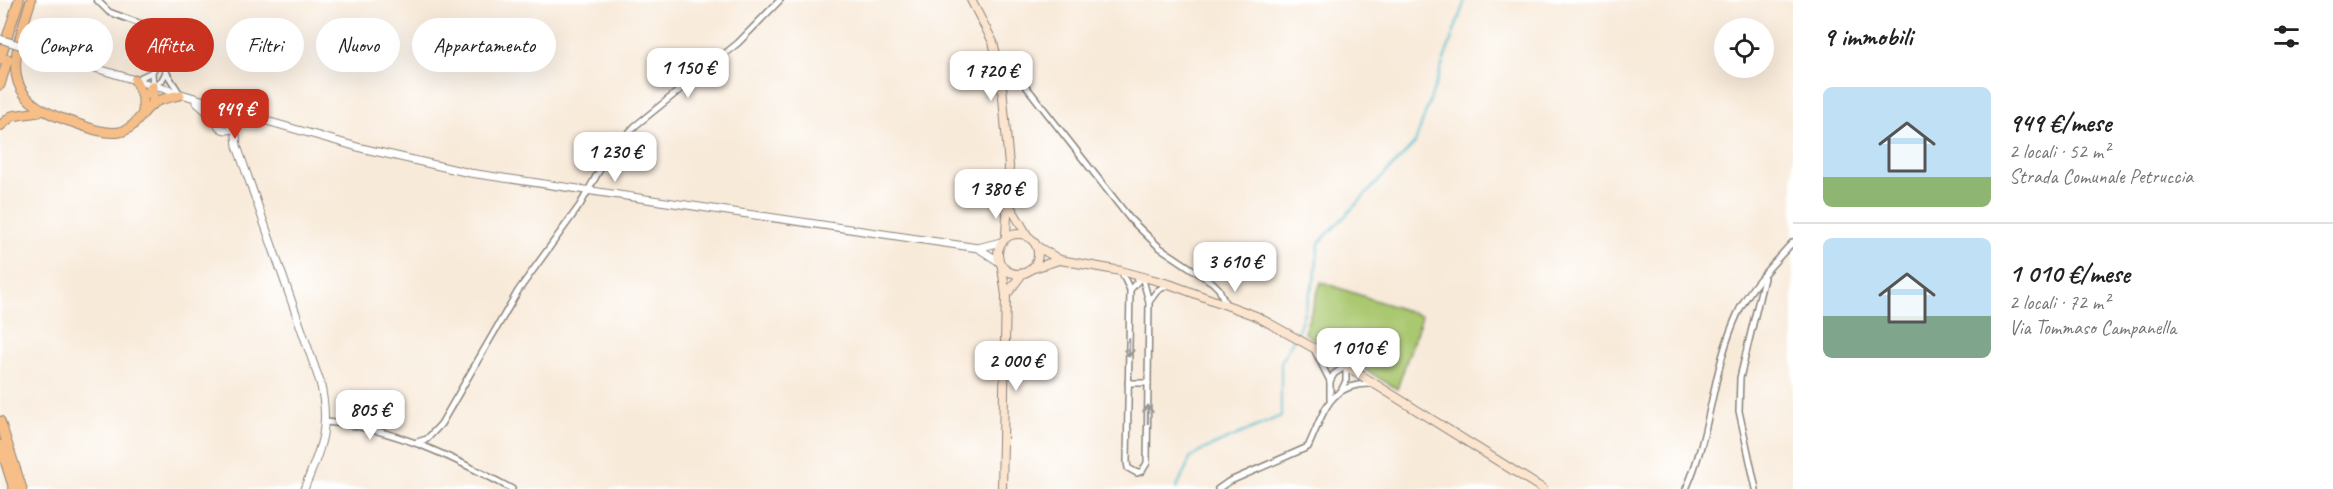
<!DOCTYPE html>
<html lang="it">
<head>
<meta charset="utf-8">
<style>
  :root { --surface:#fff; --page:#f6f6f6; --text:#222; --muted:#767676; --line:#e0e0e0; --accent:#c8321e }
  body { margin:0; font-family:Caveat,sans-serif; background:var(--page); color:var(--text); height:100vh; display:flex; flex-direction:column; font-size:22px; white-space:nowrap }
  * { box-sizing:border-box; margin:0 }
  p { font-size:20px; color:var(--muted) }
  .icon { flex:none; width:33px; height:33px; fill:none; stroke:currentColor; stroke-width:2; stroke-linecap:round; stroke-linejoin:round }
  .map { position:relative; flex:1; overflow:hidden }
  .sheet { display:flex; flex-direction:column; background:var(--surface); width:540px }
  .sheet>* { flex:none }
  .hud { position:absolute; left:18px; top:18px; width:570px; height:54px; display:flex; gap:12px }
  .fabs { position:absolute; left:1714px; top:18px; display:grid; gap:12px }
  .fabs a { display:grid; place-items:center; width:60px; height:60px; border-radius:50%; background:var(--surface); box-shadow:0 6px 24px #0002; font-size:30px }
  .price { position:absolute; translate:-50% -51px; padding:0 14px; border-radius:12px; background:#fff; color:#222; font-size:20px; line-height:39px; filter:drop-shadow(0 2px 3px #0008) }
  .price::after { content:''; position:absolute; left:50%; top:36px; width:18px; height:14px; margin-left:-9px; background:inherit; clip-path:polygon(0 0,100% 0,50% 100%) }
  .price.selected { background:var(--accent); color:#fff }
  ul { padding:0; list-style:none }
  li { display:flex; align-items:center; gap:18px; height:150px; padding:0 30px }
  li+li { border-top:2px solid var(--line) }
  li span { display:grid; place-items:center; flex:none; width:168px; height:120px; border-radius:9px; color:#555 }
  li>.icon { margin-inline-start:auto }
  span .icon { width:72px; height:72px; fill:#fffc; stroke-width:1 }
  li b { font-size:26px }
  h2 { display:flex; justify-content:space-between; align-items:center; height:72px; padding:0 30px; font-size:26px }
  .chip { padding:0 21px; border-radius:27px; background:var(--surface); box-shadow:0 6px 24px #0002; font-size:21px; line-height:54px }
  .chip.selected { background:var(--accent); color:#fff }
  main { display:flex; flex:1; min-height:0 }
  .map>svg:first-child { display:block }
  .green { fill:#aac870; stroke:#637246; stroke-width:1.5 }
  .lines { fill:none; stroke-linecap:round; stroke-linejoin:round }
  .stream { stroke:#50bbcc; stroke-width:2 }
  .minor-casing { stroke:#8a837a; stroke-width:8 }
  .tertiary-casing { stroke:#8a837a; stroke-width:9 }
  .secondary-casing { stroke:#8a837a; stroke-width:10 }
  .trunk-casing { stroke:#8a837a; stroke-width:11 }
  .minor { stroke:#fff; stroke-width:5 }
  .tertiary { stroke:#fff; stroke-width:7 }
  .secondary { stroke:#fce5cf; stroke-width:8 }
  .trunk { stroke:#f7be87; stroke-width:9 }
  .tertiary-bridge-casing { stroke:#8a837a; stroke-width:9; stroke-linecap:butt }
  .tertiary-bridge { stroke:#fff; stroke-width:7 }
  .oneway { stroke:#999 }
</style>
</head>
<body>
<main>
<div class="map">
<svg width="1793" height="489" viewBox="0 0 1793 489">
  <rect width="100%" height="100%" fill="#fff"/>
  <filter id="ink" filterUnits="userSpaceOnUse"><feTurbulence type="fractalNoise" baseFrequency=".0167" numOctaves="2"/><feDisplacementMap in="SourceGraphic" scale="12" xChannelSelector="R" yChannelSelector="G"/><feConvolveMatrix kernelMatrix="1 2 1 2 8 2 1 2 1" color-interpolation-filters="sRGB"/></filter>
  <filter id="wash" filterUnits="userSpaceOnUse"><feTurbulence type="fractalNoise" baseFrequency=".008" numOctaves="4" result="noise"/><feDisplacementMap in="SourceGraphic" scale="24" xChannelSelector="R" yChannelSelector="G"/><feGaussianBlur stdDeviation="1.35" result="paint"/><feColorMatrix in="noise" values="0 0 0 0 0 0 0 0 0 0 0 0 0 0 0 0 0 1.4 0 .05"/><feComposite in="paint" operator="in"/></filter>
  <g filter="url(#wash)">
    <rect width="100%" height="100%" fill="#f8ead9"/>
    <polygon class="green" points="1321,282 1422,316 1397,389 1304,333"/>
    <g class="lines">
      <polyline class="stream" points="1176,489 1190,459 1198,452 1281,416 1281,362 1298,331 1315,277 1319,243 1415,143 1465,0"/>
    </g>
  </g>
  <g filter="url(#ink)">
    <g class="lines">
      <defs>
        <g id="minor">
          <polyline points="97,0 109,12 152,28 162,45 166,72 180,94"/>
          <polyline points="998,58 1014,71 1130,219 1159,247 1213,283 1219,289 1225,303"/>
          <polyline points="152,72 153,86 162,80 166,72"/>
          <polyline points="135,80 152,72 162,56"/>
          <polyline points="1121,271 1130,290 1127,462 1128,468 1137,473 1142,471 1147,463 1149,302 1142,276 1130,290"/>
          <polyline points="1149,302 1157,291 1169,284"/>
          <polyline points="1314,349 1330,381 1330,399"/>
          <polyline points="1330,381 1334,374 1346,366 1346,381 1342,389"/>
          <polyline points="1128,383 1148,383"/>
          <path d="M326,422C394,428 453,457 512,489"/>
          <polyline points="417,442 427,439 441,424 518,291 580,205 608,155 635,126 738,43 780,0"/>
          <path d="M1218,489L1228,482L1308,447C1324,413 1328,383 1372,384"/>
          <path d="M1686,489C1711,434 1712,370 1737,315C1749,287 1773,264 1793,242"/>
          <polyline points="1756,489 1739,411 1740,378 1764,278"/>
        </g>
        <g id="tertiary">
          <polyline points="22,46 228,108"/>
          <polyline points="196,102 216,120"/>
          <circle cx="227" cy="119" r="11"/>
          <polyline points="235,112 361,148 470,173 978,248 998,261"/>
          <path d="M235,126L237,146L320,382C331,427 321,448 304,489"/>
          <polyline points="978,248 1001,242"/>
        </g>
        <g id="secondary">
          <polyline points="971,0 993,42 1001,75 1009,166 1006,237"/>
          <polyline points="1010,206 1027,235"/>
          <circle cx="1018" cy="254" r="20"/>
          <polyline points="1038,247 1060,260 1121,271 1169,284 1256,316 1346,366 1543,489"/>
          <polyline points="1002,268 1006,295 1002,489"/>
          <polyline points="1034,268 1059,260"/>
          <polyline points="1007,294 1022,274"/>
        </g>
        <g id="trunk">
          <path d="M31,0C11,63 0,97 66,120C82,125 103,135 120,132C137,128 141,111 154,103C162,98 172,97 180,95"/>
          <polyline points="0,59 19,0"/>
          <polyline points="135,80 143,97 143,113"/>
          <polyline points="0,85 8,59"/>
          <polyline points="143,97 153,86 153,103"/>
          <polyline points="0,126 12,116 39,112"/>
          <polyline points="0,421 22,489"/>
          <polyline points="0,445 14,489"/>
        </g>
      </defs>
      <use href="#minor" class="minor-casing"/>
      <use href="#tertiary" class="tertiary-casing"/>
      <use href="#secondary" class="secondary-casing"/>
      <use href="#trunk" class="trunk-casing"/>
      <use href="#minor" class="minor"/>
      <use href="#tertiary" class="tertiary"/>
      <use href="#secondary" class="secondary"/>
      <use href="#trunk" class="trunk"/>
      <defs>
        <polyline id="tertiary-bridge" points="0,39 22,46"/>
      </defs>
      <use href="#tertiary-bridge" class="tertiary-bridge-casing"/>
      <use href="#tertiary-bridge" class="tertiary-bridge"/>
    </g>
    <defs><path id="oneway-shaft" d="M-6 0H5M1.5-3L5.5 0L1.5 3" fill="none" stroke-width="1.6" stroke-linecap="round" stroke-linejoin="round" transform="scale(1.5)"/></defs>
    <g class="oneway">
      <use href="#oneway-shaft" transform="translate(1129 348) rotate(91)"/>
      <use href="#oneway-shaft" transform="translate(1148 414) rotate(-89)"/>
    </g>
  </g>
</svg>
<div class="fabs">
<a><svg class="icon" aria-label="locate" viewBox="0 0 24 24"><circle cx="12" cy="12" r="6"/><path d="M12 2v4M12 18v4M2 12h4M18 12h4"/></svg></a>
</div>
<b class="price" style="left:688px;top:99px">1 150 €</b>
<b class="price" style="left:991px;top:102px">1 720 €</b>
<b class="price selected" style="left:235px;top:140px">949 €</b>
<b class="price" style="left:615px;top:183px">1 230 €</b>
<b class="price" style="left:996px;top:220px">1 380 €</b>
<b class="price" style="left:1235px;top:293px">3 610 €</b>
<b class="price" style="left:1358px;top:379px">1 010 €</b>
<b class="price" style="left:1016px;top:392px">2 000 €</b>
<b class="price" style="left:370px;top:441px">805 €</b>
<div class="hud">
<a class="chip">Compra</a>
<a class="chip selected">Affitta</a>
<a class="chip">Filtri</a>
<a class="chip">Nuovo</a>
<a class="chip">Appartamento</a>
</div>
</div>
<section class="sheet">
<h2>9 immobili<svg class="icon" aria-label="filters" viewBox="0 0 24 24"><path d="M4 7h16M4 17h16"/><circle cx="9" cy="7" r="2"/><circle cx="15" cy="17" r="2"/></svg></h2>
<ul>
<li><span style="background:linear-gradient(#bfe0f5 75%,#8fb573 0)"><svg class="icon" aria-label="home" viewBox="0 0 24 24"><path d="M3 11l9-7 9 7M6 9v11h12V9"/></svg></span><div><b>949 €/mese</b><p>2 locali · 52 m²</p><p>Strada Comunale Petruccia</p></div></li>
<li><span style="background:linear-gradient(#bfe0f5 65%,#7fa58c 0)"><svg class="icon" aria-label="home" viewBox="0 0 24 24"><path d="M3 11l9-7 9 7M6 9v11h12V9"/></svg></span><div><b>1 010 €/mese</b><p>2 locali · 72 m²</p><p>Via Tommaso Campanella</p></div></li>
</ul>
</section>
</main>
</body>
</html>
